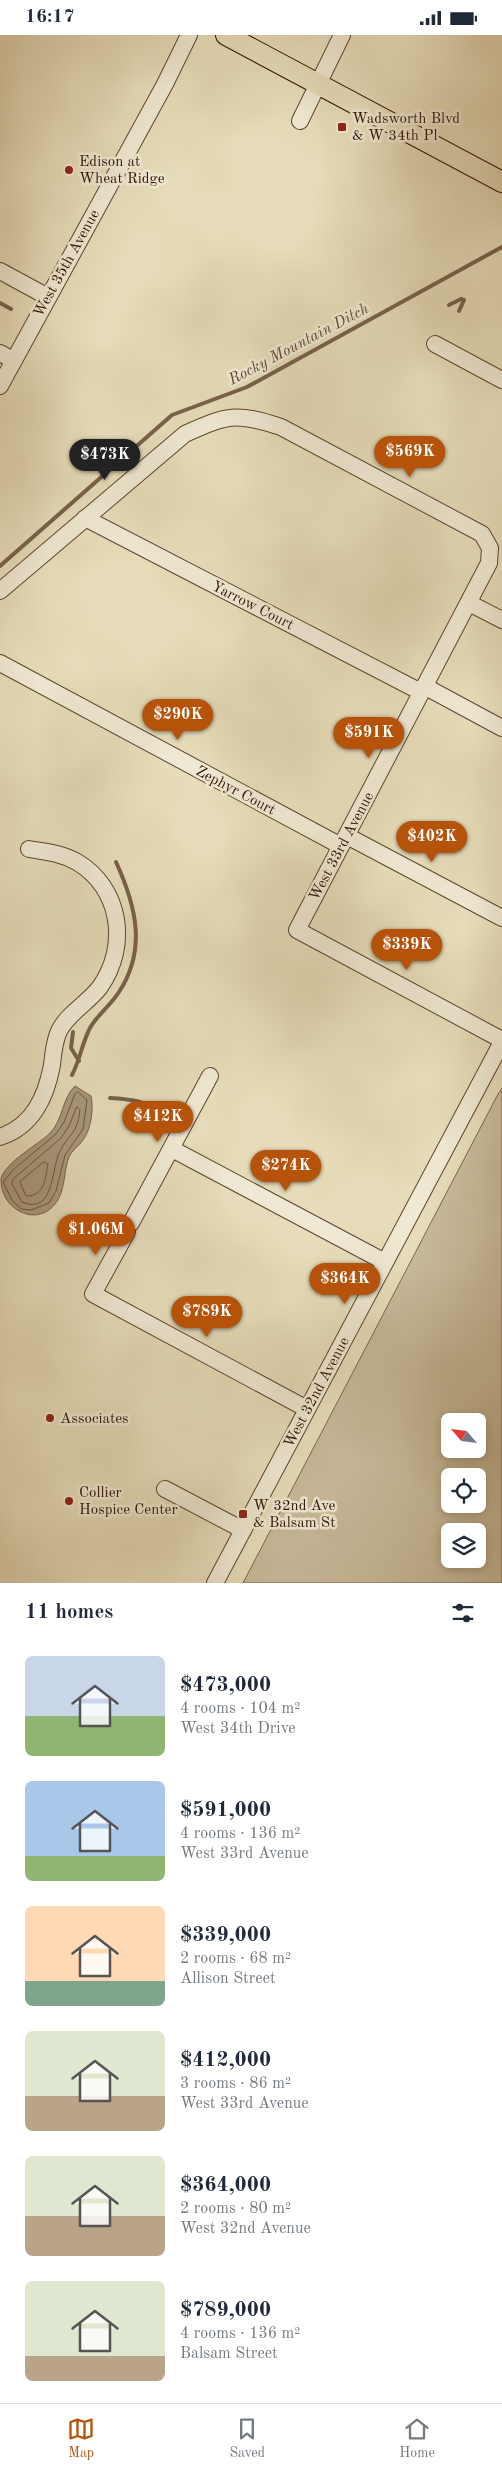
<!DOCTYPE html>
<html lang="en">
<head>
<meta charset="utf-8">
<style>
  :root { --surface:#fff; --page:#f6f6f7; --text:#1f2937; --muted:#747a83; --line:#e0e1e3; --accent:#b45309 }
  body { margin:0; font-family:"Old Standard TT",serif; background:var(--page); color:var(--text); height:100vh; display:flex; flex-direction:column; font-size:19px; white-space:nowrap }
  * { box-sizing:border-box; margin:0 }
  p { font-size:16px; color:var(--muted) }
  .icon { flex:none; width:28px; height:28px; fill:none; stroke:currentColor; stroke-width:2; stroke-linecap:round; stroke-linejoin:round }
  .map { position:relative; height:1548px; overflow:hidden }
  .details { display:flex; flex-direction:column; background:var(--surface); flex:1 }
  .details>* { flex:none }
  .needle { width:32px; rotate:298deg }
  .controls { position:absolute; left:441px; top:1378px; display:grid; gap:10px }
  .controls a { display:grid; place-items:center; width:45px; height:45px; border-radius:8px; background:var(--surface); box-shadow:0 2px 8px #0003; font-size:25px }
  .price { position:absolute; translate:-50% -42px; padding:0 11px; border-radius:18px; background:var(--accent); color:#fff; font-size:16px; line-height:32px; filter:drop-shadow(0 1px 2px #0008) }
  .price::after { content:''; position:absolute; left:50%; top:30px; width:15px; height:11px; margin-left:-8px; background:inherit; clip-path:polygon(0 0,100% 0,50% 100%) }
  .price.on { background:#222; color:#fff }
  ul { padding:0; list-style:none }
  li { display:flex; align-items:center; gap:15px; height:125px; padding:0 25px }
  li span { display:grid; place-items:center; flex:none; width:140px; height:100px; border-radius:8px; color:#555 }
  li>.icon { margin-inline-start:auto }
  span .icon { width:60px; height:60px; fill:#fffc; stroke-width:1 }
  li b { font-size:21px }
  h2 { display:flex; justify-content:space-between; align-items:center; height:60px; padding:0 25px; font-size:21px }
  .status { display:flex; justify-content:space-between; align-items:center; height:35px; padding:0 25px; background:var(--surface); direction:ltr }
  .status svg { height:14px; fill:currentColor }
  .tabs { display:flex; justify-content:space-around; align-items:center; height:70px; border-top:1px solid var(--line); background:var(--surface); font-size:14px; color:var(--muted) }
  .tabs a { display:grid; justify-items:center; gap:2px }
  .tabs .on { color:var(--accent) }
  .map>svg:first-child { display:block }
  .green { fill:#c7b99a; stroke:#7b654e; fill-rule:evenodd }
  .water { fill:#a8977b; stroke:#78614b }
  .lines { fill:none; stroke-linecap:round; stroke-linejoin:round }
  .shore { stroke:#6c543e; stroke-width:1 }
  .stream { stroke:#78614b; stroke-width:4 }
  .minor-casing { stroke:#5d4430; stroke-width:18 }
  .major-casing { stroke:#2f1102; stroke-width:22 }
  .minor { stroke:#efe8d2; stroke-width:16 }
  .major { stroke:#e6dcb9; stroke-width:20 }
  .poi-dot { fill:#8f2418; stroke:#efe8d2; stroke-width:2 }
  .labels { text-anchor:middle; stroke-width:5; stroke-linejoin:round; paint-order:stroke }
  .poi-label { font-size:15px; fill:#2f1102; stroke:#efe8d2; text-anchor:start }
  .street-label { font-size:15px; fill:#2f1102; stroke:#efe8d2 }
  .water-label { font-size:16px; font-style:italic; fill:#5f4732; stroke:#efe8d2 }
</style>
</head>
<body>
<div class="status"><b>16:17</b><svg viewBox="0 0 49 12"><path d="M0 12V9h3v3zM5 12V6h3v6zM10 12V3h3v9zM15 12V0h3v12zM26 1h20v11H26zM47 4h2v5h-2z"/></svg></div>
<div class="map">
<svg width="502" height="1548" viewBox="0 0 502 1548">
  <rect width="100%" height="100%" fill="#e6dcb9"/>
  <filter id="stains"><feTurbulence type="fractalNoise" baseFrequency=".004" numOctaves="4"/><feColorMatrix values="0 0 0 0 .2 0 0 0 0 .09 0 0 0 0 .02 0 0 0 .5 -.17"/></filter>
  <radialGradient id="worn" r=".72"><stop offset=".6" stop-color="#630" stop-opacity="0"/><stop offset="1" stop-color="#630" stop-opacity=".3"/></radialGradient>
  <path class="green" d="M502,1053V1548H243L497,1061ZM450,1386H478V1414H450ZM450,1441H478V1469H450ZM450,1496H478V1524H450Z"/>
  <path class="water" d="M75,1051L91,1061C94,1073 91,1095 83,1105C79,1111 72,1115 69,1122C63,1137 66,1156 55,1169C36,1193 0,1174 1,1144C5,1127 38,1110 50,1098C63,1085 62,1063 75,1051Z"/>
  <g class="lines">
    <g class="shore">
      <polygon points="78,1057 87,1065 83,1094 65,1120 56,1156 49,1168 31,1175 21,1174 12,1165 3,1147 14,1134 56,1099 64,1087 75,1059"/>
      <path d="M77,1072L80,1075C77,1100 70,1097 60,1116C51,1132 55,1181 22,1167L12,1149L13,1144L61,1103L69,1091Z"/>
      <path d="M44,1127L48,1129C45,1144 45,1161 26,1161L20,1147Z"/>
    </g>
    <g class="stream">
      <polyline points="0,268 11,274"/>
      <polyline points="449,270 461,264 464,265 459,276"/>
      <polyline points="0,531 172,380 247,352 502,212"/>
      <polyline points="73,997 71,1013 79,1026"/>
      <path d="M72,1040C80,1025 82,1008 90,993C97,980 111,970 119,957C147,914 136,871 116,827"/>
      <path d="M110,1063C128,1064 149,1066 163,1079"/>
    </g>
    <defs>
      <g id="minor">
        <polyline points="300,86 342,0"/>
        <polyline points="0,236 48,262"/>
        <polyline points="435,309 502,345"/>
        <polyline points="0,318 13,325"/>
        <polyline points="0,351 165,49 189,0"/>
        <polyline points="85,483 421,657"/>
        <path d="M0,556L185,399C227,380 236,377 281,392L482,499L490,513L489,528L297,895L502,1005"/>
        <polyline points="469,568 502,585"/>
        <polyline points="0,628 341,811"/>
        <polyline points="424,651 502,693"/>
        <polyline points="347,801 502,883"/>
        <path d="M0,1102C33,1091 46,1062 52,1030C53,1019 54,1007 59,996C68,978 88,968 100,952C129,911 121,853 77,827C62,818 45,817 29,814"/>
        <polyline points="172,1114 385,1227"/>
        <polyline points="131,1188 210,1041"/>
        <polyline points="127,1197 93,1259 307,1374"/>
        <polyline points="165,1454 243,1495"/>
        <polyline points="215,1548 502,1007"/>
      </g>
      <polyline id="major" points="226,0 502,147"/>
    </defs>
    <use href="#minor" class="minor-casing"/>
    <use href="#major" class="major-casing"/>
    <use href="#minor" class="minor"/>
    <use href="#major" class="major"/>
  </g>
  <g class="poi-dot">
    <rect x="337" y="87" width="10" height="10" rx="2.5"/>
    <circle cx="69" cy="135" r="5"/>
    <circle cx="50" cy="1383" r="5"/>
    <circle cx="69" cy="1466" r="5"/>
    <rect x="238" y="1474" width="10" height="10" rx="2.5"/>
  </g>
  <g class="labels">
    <g class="poi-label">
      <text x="352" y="88">Wadsworth Blvd<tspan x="352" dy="17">&amp; W 34th Pl</tspan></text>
      <text x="79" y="131">Edison at<tspan x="79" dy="17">Wheat Ridge</tspan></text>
      <text x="60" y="1388">Associates</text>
      <text x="79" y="1462">Collier<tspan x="79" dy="17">Hospice Center</tspan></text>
      <text x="253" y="1475">W 32nd Ave<tspan x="253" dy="17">&amp; Balsam St</tspan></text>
    </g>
    <g class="street-label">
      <text transform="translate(66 228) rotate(-61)" y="5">West 35th Avenue</text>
      <text transform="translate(253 570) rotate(27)" y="5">Yarrow Court</text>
      <text transform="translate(236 755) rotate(28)" y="5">Zephyr Court</text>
      <text transform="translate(341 811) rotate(-62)" y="5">West 33rd Avenue</text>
      <text transform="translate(316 1357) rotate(-62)" y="5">West 32nd Avenue</text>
    </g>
    <g class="water-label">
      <text transform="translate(298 308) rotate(-28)" y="6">Rocky Mountain Ditch</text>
    </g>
  </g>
  <rect width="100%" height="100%" filter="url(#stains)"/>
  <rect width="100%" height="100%" fill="url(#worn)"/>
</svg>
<div class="controls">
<a><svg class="needle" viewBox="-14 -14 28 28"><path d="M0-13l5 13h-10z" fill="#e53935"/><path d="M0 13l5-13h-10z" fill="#747a83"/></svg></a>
<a><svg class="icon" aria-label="locate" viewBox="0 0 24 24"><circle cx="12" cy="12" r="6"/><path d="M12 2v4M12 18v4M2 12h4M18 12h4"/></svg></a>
<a><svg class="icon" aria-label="layers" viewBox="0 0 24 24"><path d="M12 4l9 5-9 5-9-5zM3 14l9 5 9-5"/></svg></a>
</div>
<b class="price" style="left:410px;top:443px">$569K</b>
<b class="price on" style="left:105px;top:446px">$473K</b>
<b class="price" style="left:178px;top:706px">$290K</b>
<b class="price" style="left:369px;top:724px">$591K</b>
<b class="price" style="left:432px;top:828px">$402K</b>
<b class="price" style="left:407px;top:936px">$339K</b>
<b class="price" style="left:158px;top:1108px">$412K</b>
<b class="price" style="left:286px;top:1157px">$274K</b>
<b class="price" style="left:96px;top:1221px">$1.06M</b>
<b class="price" style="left:345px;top:1270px">$364K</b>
<b class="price" style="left:207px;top:1303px">$789K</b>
</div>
<section class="details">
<h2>11 homes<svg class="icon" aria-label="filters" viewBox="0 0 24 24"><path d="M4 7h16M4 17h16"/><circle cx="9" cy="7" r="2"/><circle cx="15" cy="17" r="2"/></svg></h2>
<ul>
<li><span style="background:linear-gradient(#c9d6e8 60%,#8fb573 0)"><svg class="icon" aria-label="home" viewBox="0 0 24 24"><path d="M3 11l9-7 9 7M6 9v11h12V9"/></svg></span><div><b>$473,000</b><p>4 rooms · 104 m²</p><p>West 34th Drive</p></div></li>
<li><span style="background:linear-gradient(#a9c7e8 75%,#8fb573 0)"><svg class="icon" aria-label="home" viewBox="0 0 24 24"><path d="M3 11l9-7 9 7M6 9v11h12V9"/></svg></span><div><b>$591,000</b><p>4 rooms · 136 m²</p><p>West 33rd Avenue</p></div></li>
<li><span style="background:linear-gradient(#ffd9b3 75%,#7fa58c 0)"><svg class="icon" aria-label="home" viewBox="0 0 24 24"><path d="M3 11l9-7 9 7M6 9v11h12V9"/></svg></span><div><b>$339,000</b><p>2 rooms · 68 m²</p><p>Allison Street</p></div></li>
<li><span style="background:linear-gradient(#dfe7d0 65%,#b9a48a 0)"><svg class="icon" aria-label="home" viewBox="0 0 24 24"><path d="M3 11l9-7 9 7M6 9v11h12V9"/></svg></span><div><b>$412,000</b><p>3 rooms · 86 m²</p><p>West 33rd Avenue</p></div></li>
<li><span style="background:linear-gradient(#dfe7d0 60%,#b9a48a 0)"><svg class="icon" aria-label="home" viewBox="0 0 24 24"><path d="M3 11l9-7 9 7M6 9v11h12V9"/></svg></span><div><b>$364,000</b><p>2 rooms · 80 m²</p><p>West 32nd Avenue</p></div></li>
<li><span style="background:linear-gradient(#dfe7d0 75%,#b9a48a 0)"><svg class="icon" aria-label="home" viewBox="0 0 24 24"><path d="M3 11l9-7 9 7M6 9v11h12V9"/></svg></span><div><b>$789,000</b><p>4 rooms · 136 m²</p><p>Balsam Street</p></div></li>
</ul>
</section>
<nav class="tabs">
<a class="on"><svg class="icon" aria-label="map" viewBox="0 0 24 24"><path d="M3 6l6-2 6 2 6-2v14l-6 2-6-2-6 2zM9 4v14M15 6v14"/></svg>Map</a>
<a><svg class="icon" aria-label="saved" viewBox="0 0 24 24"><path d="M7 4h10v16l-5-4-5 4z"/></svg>Saved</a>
<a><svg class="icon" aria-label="home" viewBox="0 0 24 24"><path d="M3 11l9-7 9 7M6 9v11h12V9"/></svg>Home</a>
</nav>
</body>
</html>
